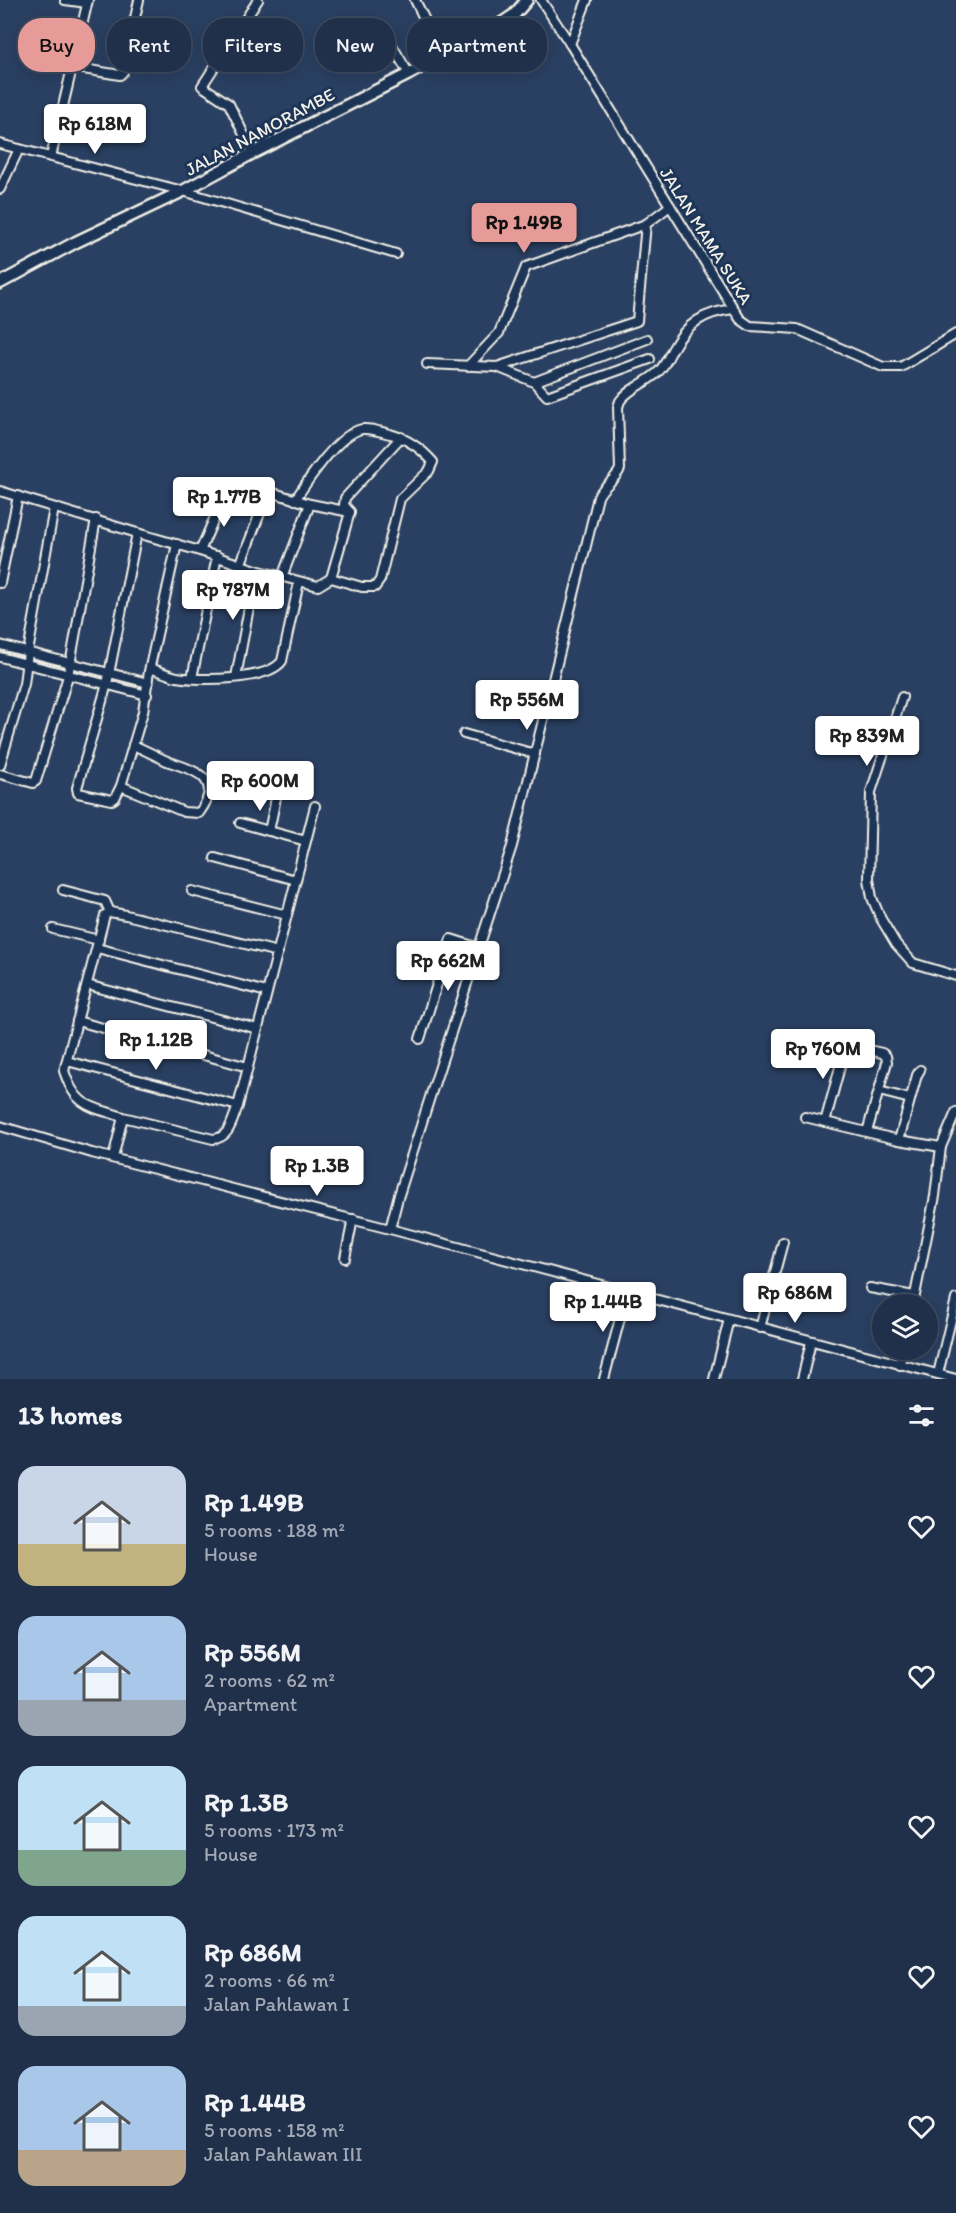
<!DOCTYPE html>
<html lang="en">
<head>
<meta charset="utf-8">
<style>
  :root { --surface:#20304a; --page:#2d3c54; --text:#f1f3f6; --muted:#a2a9b5; --line:#3d4b62; --accent:#e69b98 }
  body { margin:0; font-family:Itim,sans-serif; background:var(--page); color:var(--text); height:100vh; display:flex; flex-direction:column; font-size:22px; white-space:nowrap }
  * { box-sizing:border-box; margin:0 }
  p { font-size:20px; color:var(--muted) }
  .icon { flex:none; width:33px; height:33px; fill:none; stroke:currentColor; stroke-width:2; stroke-linecap:round; stroke-linejoin:round }
  .map { position:relative; height:1379px; overflow:hidden }
  .side { display:flex; flex-direction:column; background:var(--surface); flex:1 }
  .side>* { flex:none }
  .top-card { position:absolute; left:18px; top:18px; width:600px; height:54px; display:flex; gap:12px }
  .buttons { position:absolute; left:872px; top:1294px; display:grid; gap:12px }
  .buttons a { display:grid; place-items:center; width:66px; height:66px; border-radius:50%; background:var(--surface); box-shadow:0 3px 15px #0003,0 0 0 2px var(--line); font-size:30px }
  .price { position:absolute; translate:-50% -51px; padding:0 14px; border-radius:6px; background:#fff; color:#222; font-size:20px; line-height:39px; filter:drop-shadow(0 2px 3px #0008) }
  .price::after { content:''; position:absolute; left:50%; top:36px; width:18px; height:14px; margin-left:-9px; background:inherit; clip-path:polygon(0 0,100% 0,50% 100%) }
  .price.active { background:var(--accent); color:#111 }
  ul { padding:0; list-style:none }
  li { display:flex; align-items:center; gap:18px; height:150px; padding:0 18px }
  li span { display:grid; place-items:center; flex:none; width:168px; height:120px; border-radius:18px; color:#555 }
  li>.icon { margin-inline-start:auto }
  span .icon { width:72px; height:72px; fill:#fffc; stroke-width:1 }
  li b { font-size:26px }
  h2 { display:flex; justify-content:space-between; align-items:center; height:72px; padding:0 18px; font-size:26px }
  .tag { padding:0 21px; border-radius:24px; background:var(--surface); box-shadow:0 3px 15px #0003,0 0 0 2px var(--line); font-size:21px; line-height:54px }
  .tag.active { background:var(--accent); color:#111 }
  .map>svg:first-child { display:block }
  .lines { fill:none; stroke-linecap:round; stroke-linejoin:round }
  .minor-casing { stroke:#f4f1e8; stroke-width:12 }
  .secondary-casing { stroke:#f4f1e8; stroke-width:15 }
  .minor { stroke:#1d3557; stroke-width:8 }
  .secondary { stroke:#1d3557; stroke-width:10 }
  .labels { text-anchor:middle; stroke-width:6; stroke-linejoin:round; paint-order:stroke }
  .street-label { font-size:18px; fill:#f4f1e8; stroke:#1d3557 }
</style>
</head>
<body>
<div class="map">
<svg width="956" height="1379" viewBox="0 0 956 1379">
  <rect width="100%" height="100%" fill="#2a4062"/>
  <filter id="ink" filterUnits="userSpaceOnUse"><feTurbulence type="fractalNoise" baseFrequency=".0167" numOctaves="2"/><feDisplacementMap in="SourceGraphic" scale="12" xChannelSelector="R" yChannelSelector="G"/><feConvolveMatrix kernelMatrix="1 2 1 2 8 2 1 2 1" color-interpolation-filters="sRGB"/></filter>
  <g filter="url(#ink)">
    <g class="lines">
      <defs>
        <g id="minor">
          <polyline points="65,0 87,3"/>
          <polyline points="415,0 442,55"/>
          <polyline points="541,0 570,44 740,319 750,326 797,329 883,367 901,367 956,334"/>
          <polyline points="387,37 409,74"/>
          <polyline points="570,44 587,0"/>
          <polyline points="71,67 120,75 123,72 139,0"/>
          <polyline points="0,144 183,191 396,254"/>
          <polyline points="253,153 229,104 202,86 258,0"/>
          <polyline points="51,157 88,0"/>
          <polyline points="0,189 19,149"/>
          <polyline points="427,364 497,367 637,321 646,224 670,206"/>
          <polyline points="468,366 499,333 526,267 646,224"/>
          <polyline points="497,367 534,382 647,339"/>
          <polyline points="534,382 547,396 650,359"/>
          <polyline points="0,491 137,533 200,551 229,485 234,485 267,495 274,493 310,504 350,512 344,505 345,498 401,437"/>
          <path d="M295,500C308,480 338,434 362,429C372,428 381,432 390,434C408,439 421,448 433,462L429,471L400,499L380,580L375,587H362L331,578"/>
          <polyline points="137,533 107,684 77,788 78,793 112,800 115,798 121,786 143,712 149,671 177,544"/>
          <polyline points="200,551 256,570 318,586 331,578 350,512"/>
          <polyline points="241,563 267,495"/>
          <polyline points="282,577 310,504"/>
          <polyline points="0,583 18,496"/>
          <polyline points="0,645 148,683"/>
          <polyline points="0,657 147,695"/>
          <path d="M150,668C159,671 168,675 177,677C199,681 268,681 282,661L299,582"/>
          <polyline points="236,677 256,570"/>
          <polyline points="192,678 217,556"/>
          <polyline points="902,697 871,792 869,879 872,898 881,919 896,944 913,963 956,976"/>
          <polyline points="464,734 535,754"/>
          <polyline points="0,765 24,684 28,652 54,508"/>
          <polyline points="0,774 33,783 36,781 68,676 96,519"/>
          <path d="M121,786L184,812L199,813C225,778 195,771 167,761C156,756 145,750 133,745"/>
          <polyline points="240,823 306,841"/>
          <polyline points="269,831 276,798"/>
          <polyline points="215,858 296,880"/>
          <polyline points="63,890 105,901 110,912"/>
          <polyline points="192,891 287,915"/>
          <polyline points="53,929 99,940"/>
          <polyline points="97,948 267,992"/>
          <polyline points="87,985 258,1029"/>
          <polyline points="77,1021 248,1067"/>
          <polyline points="420,1039 451,939 479,948"/>
          <polyline points="829,1041 882,1053 886,1056 887,1062 867,1132"/>
          <polyline points="67,1061 238,1106"/>
          <polyline points="879,1091 910,1099"/>
          <path d="M123,1117C90,1106 76,1108 64,1071L105,915L110,912L126,915L278,952"/>
          <polyline points="805,1117 899,1140 941,1147"/>
          <polyline points="825,1122 846,1045"/>
          <polyline points="0,1126 92,1153 390,1229 956,1379"/>
          <polyline points="899,1140 917,1075 920,1070"/>
          <path d="M113,1158L123,1117L213,1139C230,1138 232,1120 238,1106L315,806"/>
          <path d="M390,1229L398,1198L431,1094L512,846L598,497C603,485 615,481 620,469L618,407L620,401C628,389 646,383 657,373C664,367 668,358 672,350C686,324 704,312 734,309"/>
          <polyline points="345,1258 353,1219"/>
          <polyline points="870,1288 914,1296"/>
          <polyline points="913,1305 935,1196 941,1147 956,1112"/>
          <polyline points="760,1328 783,1242"/>
          <polyline points="900,1365 903,1350"/>
          <polyline points="938,1374 956,1299"/>
          <polyline points="604,1379 627,1292"/>
          <polyline points="714,1379 729,1319"/>
          <polyline points="802,1379 811,1342"/>
        </g>
        <polyline id="secondary" points="0,283 76,242 183,191 253,153 409,74 499,25 514,15 527,0"/>
      </defs>
      <use href="#minor" class="minor-casing"/>
      <use href="#secondary" class="secondary-casing"/>
      <use href="#minor" class="minor"/>
      <use href="#secondary" class="secondary"/>
    </g>
  </g>
  <g class="labels">
    <g class="street-label">
      <text transform="translate(260 132) rotate(-28)" y="6">JALAN NAMORAMBE</text>
      <text transform="translate(706 236) rotate(58)" y="6">JALAN MAMA SUKA</text>
    </g>
  </g>
</svg>
<div class="buttons">
<a><svg class="icon" aria-label="layers" viewBox="0 0 24 24"><path d="M12 4l9 5-9 5-9-5zM3 14l9 5 9-5"/></svg></a>
</div>
<b class="price" style="left:95px;top:155px">Rp 618M</b>
<b class="price active" style="left:524px;top:254px">Rp 1.49B</b>
<b class="price" style="left:224px;top:528px">Rp 1.77B</b>
<b class="price" style="left:233px;top:621px">Rp 787M</b>
<b class="price" style="left:527px;top:731px">Rp 556M</b>
<b class="price" style="left:867px;top:767px">Rp 839M</b>
<b class="price" style="left:260px;top:812px">Rp 600M</b>
<b class="price" style="left:448px;top:992px">Rp 662M</b>
<b class="price" style="left:156px;top:1071px">Rp 1.12B</b>
<b class="price" style="left:823px;top:1080px">Rp 760M</b>
<b class="price" style="left:317px;top:1197px">Rp 1.3B</b>
<b class="price" style="left:795px;top:1324px">Rp 686M</b>
<b class="price" style="left:603px;top:1333px">Rp 1.44B</b>
<div class="top-card">
<a class="tag active">Buy</a>
<a class="tag">Rent</a>
<a class="tag">Filters</a>
<a class="tag">New</a>
<a class="tag">Apartment</a>
</div>
</div>
<section class="side">
<h2>13 homes<svg class="icon" aria-label="filters" viewBox="0 0 24 24"><path d="M4 7h16M4 17h16"/><circle cx="9" cy="7" r="2"/><circle cx="15" cy="17" r="2"/></svg></h2>
<ul>
<li><span style="background:linear-gradient(#c9d6e8 65%,#c2b280 0)"><svg class="icon" aria-label="home" viewBox="0 0 24 24"><path d="M3 11l9-7 9 7M6 9v11h12V9"/></svg></span><div><b>Rp 1.49B</b><p>5 rooms · 188 m²</p><p>House</p></div><svg class="icon" aria-label="heart" viewBox="0 0 24 24"><path d="M12 20l-8-8c-3-5 5-10 8-4 3-6 11-1 8 4z"/></svg></li>
<li><span style="background:linear-gradient(#a9c7e8 70%,#9aa5b1 0)"><svg class="icon" aria-label="home" viewBox="0 0 24 24"><path d="M3 11l9-7 9 7M6 9v11h12V9"/></svg></span><div><b>Rp 556M</b><p>2 rooms · 62 m²</p><p>Apartment</p></div><svg class="icon" aria-label="heart" viewBox="0 0 24 24"><path d="M12 20l-8-8c-3-5 5-10 8-4 3-6 11-1 8 4z"/></svg></li>
<li><span style="background:linear-gradient(#bfe0f5 70%,#7fa58c 0)"><svg class="icon" aria-label="home" viewBox="0 0 24 24"><path d="M3 11l9-7 9 7M6 9v11h12V9"/></svg></span><div><b>Rp 1.3B</b><p>5 rooms · 173 m²</p><p>House</p></div><svg class="icon" aria-label="heart" viewBox="0 0 24 24"><path d="M12 20l-8-8c-3-5 5-10 8-4 3-6 11-1 8 4z"/></svg></li>
<li><span style="background:linear-gradient(#bfe0f5 75%,#9aa5b1 0)"><svg class="icon" aria-label="home" viewBox="0 0 24 24"><path d="M3 11l9-7 9 7M6 9v11h12V9"/></svg></span><div><b>Rp 686M</b><p>2 rooms · 66 m²</p><p>Jalan Pahlawan I</p></div><svg class="icon" aria-label="heart" viewBox="0 0 24 24"><path d="M12 20l-8-8c-3-5 5-10 8-4 3-6 11-1 8 4z"/></svg></li>
<li><span style="background:linear-gradient(#a9c7e8 70%,#b9a48a 0)"><svg class="icon" aria-label="home" viewBox="0 0 24 24"><path d="M3 11l9-7 9 7M6 9v11h12V9"/></svg></span><div><b>Rp 1.44B</b><p>5 rooms · 158 m²</p><p>Jalan Pahlawan III</p></div><svg class="icon" aria-label="heart" viewBox="0 0 24 24"><path d="M12 20l-8-8c-3-5 5-10 8-4 3-6 11-1 8 4z"/></svg></li>
</ul>
</section>
</body>
</html>
